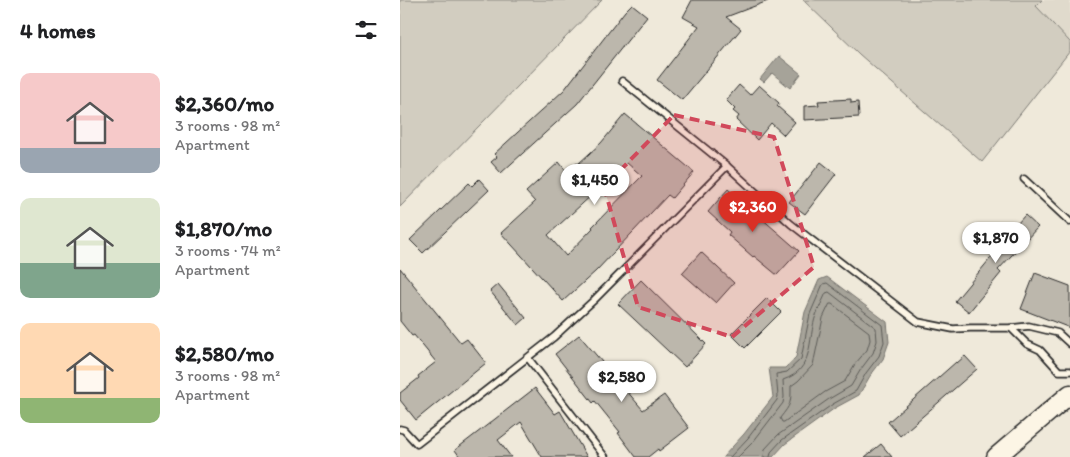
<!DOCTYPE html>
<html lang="en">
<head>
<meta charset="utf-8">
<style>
  :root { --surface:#fff; --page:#f2f2f2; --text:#202124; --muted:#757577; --accent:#d93025 }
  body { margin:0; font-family:Itim,sans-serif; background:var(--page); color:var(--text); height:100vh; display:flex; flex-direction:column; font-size:19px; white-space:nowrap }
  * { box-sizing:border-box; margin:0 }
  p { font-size:16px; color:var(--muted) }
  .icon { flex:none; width:28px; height:28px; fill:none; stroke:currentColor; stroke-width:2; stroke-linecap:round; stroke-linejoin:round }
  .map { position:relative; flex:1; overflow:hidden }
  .sheet { display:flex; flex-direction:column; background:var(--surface); width:400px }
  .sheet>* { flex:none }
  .price { position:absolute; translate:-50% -42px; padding:0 11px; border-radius:18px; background:#fff; color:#222; font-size:16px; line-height:32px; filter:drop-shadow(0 1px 2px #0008) }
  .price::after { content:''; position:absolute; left:50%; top:30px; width:15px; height:11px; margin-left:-8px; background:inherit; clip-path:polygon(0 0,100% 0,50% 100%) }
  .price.active { background:var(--accent); color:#fff }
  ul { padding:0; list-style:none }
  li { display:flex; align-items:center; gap:15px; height:125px; padding:0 20px }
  li span { display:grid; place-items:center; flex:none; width:140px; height:100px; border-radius:10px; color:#555 }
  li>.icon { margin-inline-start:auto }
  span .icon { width:60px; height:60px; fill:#fffc; stroke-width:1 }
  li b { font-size:21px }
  h2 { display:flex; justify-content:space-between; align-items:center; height:60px; padding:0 20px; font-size:21px }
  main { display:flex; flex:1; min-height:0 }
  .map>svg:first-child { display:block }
  .built { fill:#e0dacc }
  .green { fill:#d2cdc0; stroke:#7e7c76 }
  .water { fill:#a6a399; stroke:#75736d }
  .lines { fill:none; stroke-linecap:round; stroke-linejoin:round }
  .shore { stroke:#5c5b57; stroke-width:1 }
  .building { fill:#bcb7ac; stroke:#2b2b2b; fill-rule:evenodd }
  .lane-casing { stroke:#2b2b2b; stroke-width:9 }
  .primary-casing { stroke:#2b2b2b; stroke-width:21 }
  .lane { stroke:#fcf5e5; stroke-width:5.5 }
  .primary { stroke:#fcf5e5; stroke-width:18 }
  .marked { fill:#d1495b; fill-opacity:0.2; stroke:#d1495b; stroke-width:4; stroke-dasharray:10 6; stroke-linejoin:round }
</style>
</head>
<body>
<main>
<section class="sheet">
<h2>4 homes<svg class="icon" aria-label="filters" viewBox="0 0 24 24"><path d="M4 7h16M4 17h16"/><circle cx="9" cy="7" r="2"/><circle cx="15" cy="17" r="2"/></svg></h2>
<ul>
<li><span style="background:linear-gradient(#f6c9c9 75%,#9aa5b1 0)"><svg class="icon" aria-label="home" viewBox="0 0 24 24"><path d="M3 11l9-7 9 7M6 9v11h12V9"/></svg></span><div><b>$2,360/mo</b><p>3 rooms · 98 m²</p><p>Apartment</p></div></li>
<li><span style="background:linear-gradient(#dfe7d0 65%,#7fa58c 0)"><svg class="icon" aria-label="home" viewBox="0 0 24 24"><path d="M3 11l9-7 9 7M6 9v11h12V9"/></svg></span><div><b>$1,870/mo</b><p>3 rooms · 74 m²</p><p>Apartment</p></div></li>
<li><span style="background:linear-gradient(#ffd9b3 75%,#8fb573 0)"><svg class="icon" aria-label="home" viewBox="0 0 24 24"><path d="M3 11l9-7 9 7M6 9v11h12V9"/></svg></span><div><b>$2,580/mo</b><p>3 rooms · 98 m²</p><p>Apartment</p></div></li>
</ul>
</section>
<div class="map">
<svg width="670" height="457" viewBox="0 0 670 457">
  <rect width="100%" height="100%" fill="#efe9da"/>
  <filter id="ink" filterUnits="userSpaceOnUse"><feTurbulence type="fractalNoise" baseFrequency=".02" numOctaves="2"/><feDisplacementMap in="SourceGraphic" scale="10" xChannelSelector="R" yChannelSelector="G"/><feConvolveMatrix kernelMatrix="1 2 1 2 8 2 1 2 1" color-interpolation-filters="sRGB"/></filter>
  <g filter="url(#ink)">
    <polygon class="built" points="642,0 670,0 670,42 636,6"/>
    <g class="green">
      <polygon points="0,0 202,0 0,207"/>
      <polygon points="403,0 642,0 636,6 670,42 670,51 582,162 459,54"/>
    </g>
    <g class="water">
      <polygon points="379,56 401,74 390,88 372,73 364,82 360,79"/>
      <polygon points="427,277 487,322 489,342 483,359 470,376 459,395 435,408 385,444 373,457 323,457 344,434 373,397 369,368 385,368 396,357 405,312 419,280"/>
    </g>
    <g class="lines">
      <g class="shore">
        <path d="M430,304H432L469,332L470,340L467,350L455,364L445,381L425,392L384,422H382L380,418C391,404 391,404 391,386L398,381L413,365L423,318Z"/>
        <polyline points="330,457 348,438 377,400 378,396 376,374 387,372 401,359 410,314 423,284 427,283 482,325 484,342 479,356 466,373 456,391 433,404 382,440 371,452 370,457"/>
        <path d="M338,457L353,442L383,403L384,397L383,380C415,369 407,341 416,315C419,308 423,300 426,293L429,292L476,328L477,341L473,353L461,369L451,386L429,399L378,435L365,449L364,457"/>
      </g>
    </g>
    <g class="building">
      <polygon points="292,0 368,0 368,1 326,17 341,29 282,100 257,80 299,26 283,17"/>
      <polygon points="232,4 247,16 177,104 101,173 91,162 97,157 94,154 164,90 225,11"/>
      <polygon points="339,85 350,95 359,85 379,103 377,106 395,122 384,135 371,123 357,140 336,120 339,116 333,111 335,109 326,100"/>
      <polygon points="451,99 451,103 458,102 459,117 404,120 404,106 419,105 418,101"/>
      <path d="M225,114L294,172L272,198L268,195L196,271L163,301L101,233L135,202L126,192L159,162L167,172L177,163L178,164L201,143ZM227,163L242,176L192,227L193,228L166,256L148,235Z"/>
      <polygon points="421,162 436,174 405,214 389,202"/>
      <polygon points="79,179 89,190 23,253 10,240 69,183 72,186"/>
      <polygon points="328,189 399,251 377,275 354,256 353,257 328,235 330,232 308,212"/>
      <polygon points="625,215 638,227 598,270 601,273 569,312 555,301 594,254 592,252"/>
      <polygon points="301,252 334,283 316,303 282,273"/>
      <polygon points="0,268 61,343 67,339 86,363 16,420 0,400 0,393 19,378 18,376 36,362 14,335 12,336 0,321"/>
      <polygon points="635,273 670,286 670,328 621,309"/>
      <polygon points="241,280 306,344 285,367 218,304"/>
      <polygon points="98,284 126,318 118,325 90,291"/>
      <polygon points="367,298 381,312 345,348 331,334"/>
      <polygon points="179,335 243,410 264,395 289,428 259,451 258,449 248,457 236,457 218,433 220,432 195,401 193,403 155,354"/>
      <polygon points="565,356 577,369 500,436 488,422 556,362 557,363"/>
      <polygon points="135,388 155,414 160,411 187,457 142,457 121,422 98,440 111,457 60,457 55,450"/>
      <polygon points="481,444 492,457 465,457"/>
    </g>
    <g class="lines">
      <defs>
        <g id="lane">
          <polyline points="222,81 327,166 391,224 518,322 553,329 570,328 611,328 629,326 658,333 670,344"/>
          <polyline points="624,179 670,222"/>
          <polyline points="611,328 627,344 640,350 659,371 670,371"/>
          <polyline points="128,358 205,457"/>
          <polyline points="0,429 4,430 17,444 154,337 194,300 327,166"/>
        </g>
        <polyline id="primary" points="596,457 670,394"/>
      </defs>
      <use href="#lane" class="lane-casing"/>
      <use href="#primary" class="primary-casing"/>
      <use href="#lane" class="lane"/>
      <use href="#primary" class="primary"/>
    </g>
  </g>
  <path class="marked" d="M274,115L374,137L414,267L332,337L238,307L204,187Z"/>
</svg>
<b class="price" style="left:195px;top:206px">$1,450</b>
<b class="price active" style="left:353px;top:233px">$2,360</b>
<b class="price" style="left:596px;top:264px">$1,870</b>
<b class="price" style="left:222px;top:403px">$2,580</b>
</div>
</main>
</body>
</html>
